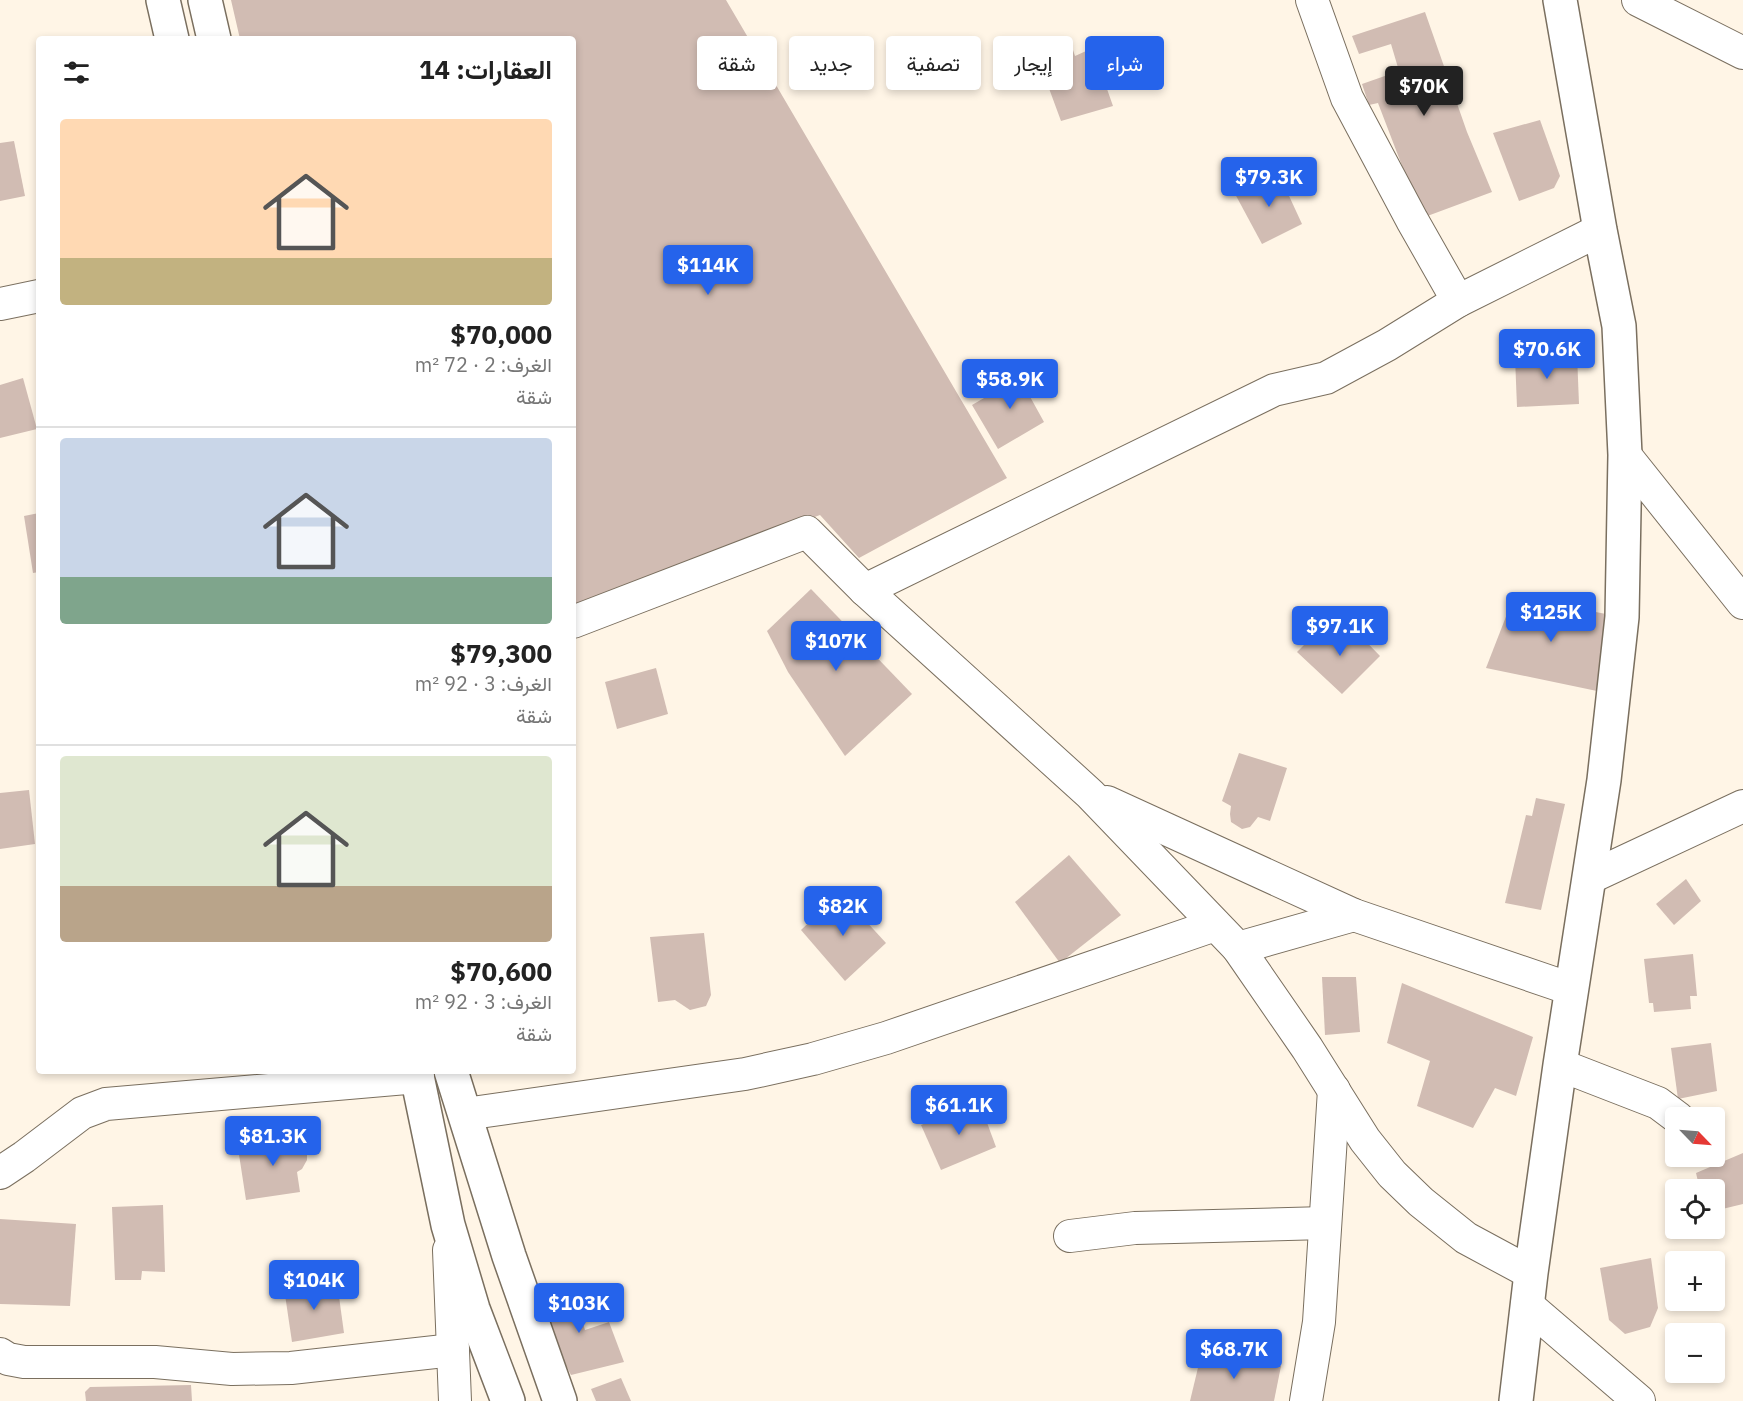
<!DOCTYPE html>
<html lang="ar">
<head>
<meta charset="utf-8">
<style>
  :root { --surface:#fff; --page:#f2f2f2; --text:#222; --muted:#767676; --line:#e0e0e0; --accent:#2563eb }
  body { margin:0; font-family:"IBM Plex Sans",Vazirmatn,sans-serif; background:var(--page); color:var(--text); direction:rtl; height:100vh; display:flex; flex-direction:column; font-size:22px; white-space:nowrap }
  * { box-sizing:border-box; margin:0 }
  p { font-size:20px; color:var(--muted) }
  .icon { flex:none; width:33px; height:33px; fill:none; stroke:currentColor; stroke-width:2; stroke-linecap:round; stroke-linejoin:round }
  .map { position:relative; flex:1; overflow:hidden; direction:ltr }
  .panel { position:absolute; left:36px; top:36px; width:540px; height:1038px; display:flex; flex-direction:column; background:var(--surface); border-radius:6px; box-shadow:0 3px 9px #0003; direction:rtl }
  .panel>* { flex:none }
  .hud { position:absolute; left:594px; top:36px; width:570px; height:54px; direction:rtl; display:flex; gap:12px }
  .needle { width:39px; rotate:115deg }
  .buttons { position:absolute; left:1665px; top:1107px; display:grid; gap:12px }
  .buttons a { display:grid; place-items:center; width:60px; height:60px; border-radius:6px; background:var(--surface); box-shadow:0 3px 9px #0003; font-size:30px }
  .price { position:absolute; translate:-50% -51px; padding:0 14px; border-radius:6px; background:var(--accent); color:#fff; font-size:20px; line-height:39px; filter:drop-shadow(0 2px 3px #0008) }
  .price::after { content:''; position:absolute; left:50%; top:36px; width:18px; height:14px; margin-left:-9px; background:inherit; clip-path:polygon(0 0,100% 0,50% 100%) }
  .price.current { background:#222; color:#fff }
  ul { padding:0; list-style:none }
  li { display:grid; align-content:center; gap:12px; height:318px; padding:0 24px }
  li+li { border-top:2px solid var(--line) }
  li span { display:grid; place-items:center; height:186px; border-radius:6px; color:#555 }
  li>.icon { margin-inline-start:auto }
  span .icon { width:108px; height:108px; fill:#fffc; stroke-width:1 }
  li b { font-size:26px }
  h2 { display:flex; justify-content:space-between; align-items:center; height:72px; padding:0 24px; font-size:26px }
  .tag { padding:0 21px; border-radius:6px; background:var(--surface); box-shadow:0 3px 9px #0003; font-size:21px; line-height:54px }
  .tag.current { background:var(--accent); color:#fff }
  .map>svg:first-child { display:block }
  .building { fill:#d1bcb3 }
  .lines { fill:none; stroke-linecap:round; stroke-linejoin:round }
  .minor-casing { stroke:#7a6f5f; stroke-width:34 }
  .tertiary-casing { stroke:#7a6f5f; stroke-width:36 }
  .secondary-casing { stroke:#7a6f5f; stroke-width:36 }
  .minor { stroke:#fff; stroke-width:32 }
  .tertiary { stroke:#fff; stroke-width:33 }
  .secondary { stroke:#fff; stroke-width:33 }
</style>
</head>
<body>
<div class="map">
<svg width="1743" height="1401" viewBox="0 0 1743 1401">
  <rect width="100%" height="100%" fill="#fff5e6"/>
  <g class="building">
    <polygon points="231,0 726,0 1007,478 859,558 820,515 573,606 573,39 240,39"/>
    <polygon points="1425,12 1467,132 1492,192 1422,218 1378,103 1369,105 1362,84 1399,71 1391,44 1359,54 1352,36"/>
    <polygon points="1070,41 1075,56 1095,47 1100,66 1112,62 1121,84 1107,89 1113,106 1061,121 1040,64 1058,56 1057,48"/>
    <polygon points="1540,120 1560,176 1554,188 1519,201 1493,133"/>
    <polygon points="14,141 25,196 0,201 0,143"/>
    <polygon points="1278,172 1302,224 1262,244 1234,192"/>
    <polygon points="1577,354 1579,404 1517,407 1515,357"/>
    <polygon points="1032,370 1042,385 1028,393 1044,422 998,449 972,405"/>
    <polygon points="23,378 37,429 0,438 0,385"/>
    <polygon points="39,513 39,572 33,573 24,516"/>
    <polygon points="811,589 912,694 845,756 788,672 767,631"/>
    <polygon points="1514,596 1606,614 1597,691 1486,668"/>
    <polygon points="1347,622 1380,656 1342,694 1297,652 1315,634 1326,642"/>
    <polygon points="656,668 668,714 617,729 605,682"/>
    <polygon points="1239,753 1287,768 1270,821 1258,817 1250,827 1242,829 1231,822 1230,814 1231,806 1222,801"/>
    <polygon points="29,790 35,844 0,849 0,793"/>
    <polygon points="1536,798 1565,804 1541,910 1505,903 1526,815 1532,816"/>
    <polygon points="1069,855 1121,915 1060,963 1015,902"/>
    <polygon points="1686,879 1701,901 1674,925 1656,904"/>
    <polygon points="840,893 886,943 845,981 801,930"/>
    <polygon points="704,933 711,995 706,1006 690,1010 675,1000 658,1002 650,937"/>
    <polygon points="1693,954 1697,996 1690,996 1691,1009 1654,1012 1653,1003 1649,1003 1644,959"/>
    <polygon points="1322,977 1356,977 1360,1032 1325,1035"/>
    <polygon points="1402,983 1533,1037 1516,1096 1495,1088 1473,1128 1417,1106 1430,1061 1387,1043"/>
    <polygon points="1711,1043 1717,1091 1678,1099 1671,1048"/>
    <polygon points="979,1101 996,1147 941,1170 921,1125"/>
    <polygon points="297,1136 303,1139 307,1150 307,1160 302,1169 297,1172 300,1192 246,1200 238,1148"/>
    <polygon points="1743,1153 1743,1204 1714,1211 1714,1190 1700,1190 1696,1173"/>
    <polygon points="163,1205 165,1272 142,1271 141,1280 115,1280 112,1207"/>
    <polygon points="0,1219 76,1224 70,1306 0,1304"/>
    <polygon points="1651,1258 1658,1308 1650,1327 1625,1334 1609,1320 1600,1268"/>
    <polygon points="337,1282 344,1333 292,1342 284,1288"/>
    <polygon points="571,1285 585,1330 609,1322 624,1362 571,1375 559,1352 540,1293"/>
    <polygon points="1202,1351 1281,1366 1274,1401 1190,1401"/>
    <polygon points="621,1378 631,1401 596,1401 591,1389"/>
    <polygon points="191,1385 192,1401 86,1401 85,1392 90,1387"/>
  </g>
  <g class="lines">
    <defs>
      <g id="minor">
        <polyline points="1312,0 1347,98 1412,220 1458,301"/>
        <polyline points="1638,0 1743,53"/>
        <polyline points="0,304 39,296"/>
        <polyline points="1625,455 1743,603"/>
        <polyline points="865,590 1274,390 1326,378 1387,345 1458,301 1600,230"/>
        <polyline points="573,622 807,532 865,590 1090,794 1238,948 1307,1048 1365,1140 1392,1174 1421,1202 1466,1238 1531,1273"/>
        <polyline points="1107,802 1354,915 1571,989"/>
        <polyline points="1589,878 1743,806"/>
        <polyline points="1238,948 1354,915"/>
        <polyline points="1560,1065 1658,1103 1678,1118"/>
        <polyline points="465,1114 745,1074 813,1059 886,1038 1215,925"/>
        <polyline points="0,1173 24,1157 82,1113 106,1104 418,1077"/>
        <polyline points="1070,1236 1135,1228 1325,1223"/>
        <polyline points="449,1250 455,1401"/>
        <polyline points="1527,1305 1639,1401"/>
        <polyline points="0,1354 8,1359 24,1362 155,1362 232,1369 291,1368 453,1350"/>
        <polyline points="1306,1401 1319,1322 1334,1090"/>
      </g>
      <polyline id="tertiary" points="1516,1401 1531,1273 1560,1065 1604,780 1622,617 1625,455 1619,326 1600,230 1560,0"/>
      <g id="secondary">
        <polyline points="163,0 172,39"/>
        <polyline points="205,0 214,39"/>
        <polyline points="416,1071 448,1225 473,1309 508,1401"/>
        <polyline points="451,1071 509,1256 560,1401"/>
      </g>
    </defs>
    <use href="#minor" class="minor-casing"/>
    <use href="#tertiary" class="tertiary-casing"/>
    <use href="#secondary" class="secondary-casing"/>
    <use href="#minor" class="minor"/>
    <use href="#tertiary" class="tertiary"/>
    <use href="#secondary" class="secondary"/>
  </g>
</svg>
<div class="buttons">
<a><svg class="needle" viewBox="-14 -14 28 28"><path d="M0-13l5 13h-10z" fill="#e53935"/><path d="M0 13l5-13h-10z" fill="#767676"/></svg></a>
<a><svg class="icon" aria-label="locate" viewBox="0 0 24 24"><circle cx="12" cy="12" r="6"/><path d="M12 2v4M12 18v4M2 12h4M18 12h4"/></svg></a>
<a>+</a>
<a>−</a>
</div>
<b class="price current" style="left:1424px;top:117px">$70K</b>
<b class="price" style="left:1269px;top:208px">$79.3K</b>
<b class="price" style="left:708px;top:296px">$114K</b>
<b class="price" style="left:1547px;top:380px">$70.6K</b>
<b class="price" style="left:1010px;top:410px">$58.9K</b>
<b class="price" style="left:1551px;top:643px">$125K</b>
<b class="price" style="left:1340px;top:657px">$97.1K</b>
<b class="price" style="left:836px;top:672px">$107K</b>
<b class="price" style="left:843px;top:937px">$82K</b>
<b class="price" style="left:959px;top:1136px">$61.1K</b>
<b class="price" style="left:273px;top:1167px">$81.3K</b>
<b class="price" style="left:314px;top:1311px">$104K</b>
<b class="price" style="left:579px;top:1334px">$103K</b>
<b class="price" style="left:1234px;top:1380px">$68.7K</b>
<div class="hud">
<a class="tag current">شراء</a>
<a class="tag">إيجار</a>
<a class="tag">تصفية</a>
<a class="tag">جديد</a>
<a class="tag">شقة</a>
</div>
<section class="panel">
<h2>العقارات: 14<svg class="icon" aria-label="filters" viewBox="0 0 24 24"><path d="M4 7h16M4 17h16"/><circle cx="9" cy="7" r="2"/><circle cx="15" cy="17" r="2"/></svg></h2>
<ul>
<li><span style="background:linear-gradient(#ffd9b3 75%,#c2b280 0)"><svg class="icon" aria-label="home" viewBox="0 0 24 24"><path d="M3 11l9-7 9 7M6 9v11h12V9"/></svg></span><div><b>$70,000</b><p>الغرف: 2 · 72 m²</p><p>شقة</p></div></li>
<li><span style="background:linear-gradient(#c9d6e8 75%,#7fa58c 0)"><svg class="icon" aria-label="home" viewBox="0 0 24 24"><path d="M3 11l9-7 9 7M6 9v11h12V9"/></svg></span><div><b>$79,300</b><p>الغرف: 3 · 92 m²</p><p>شقة</p></div></li>
<li><span style="background:linear-gradient(#dfe7d0 70%,#b9a48a 0)"><svg class="icon" aria-label="home" viewBox="0 0 24 24"><path d="M3 11l9-7 9 7M6 9v11h12V9"/></svg></span><div><b>$70,600</b><p>الغرف: 3 · 92 m²</p><p>شقة</p></div></li>
</ul>
</section>
</div>
</body>
</html>
